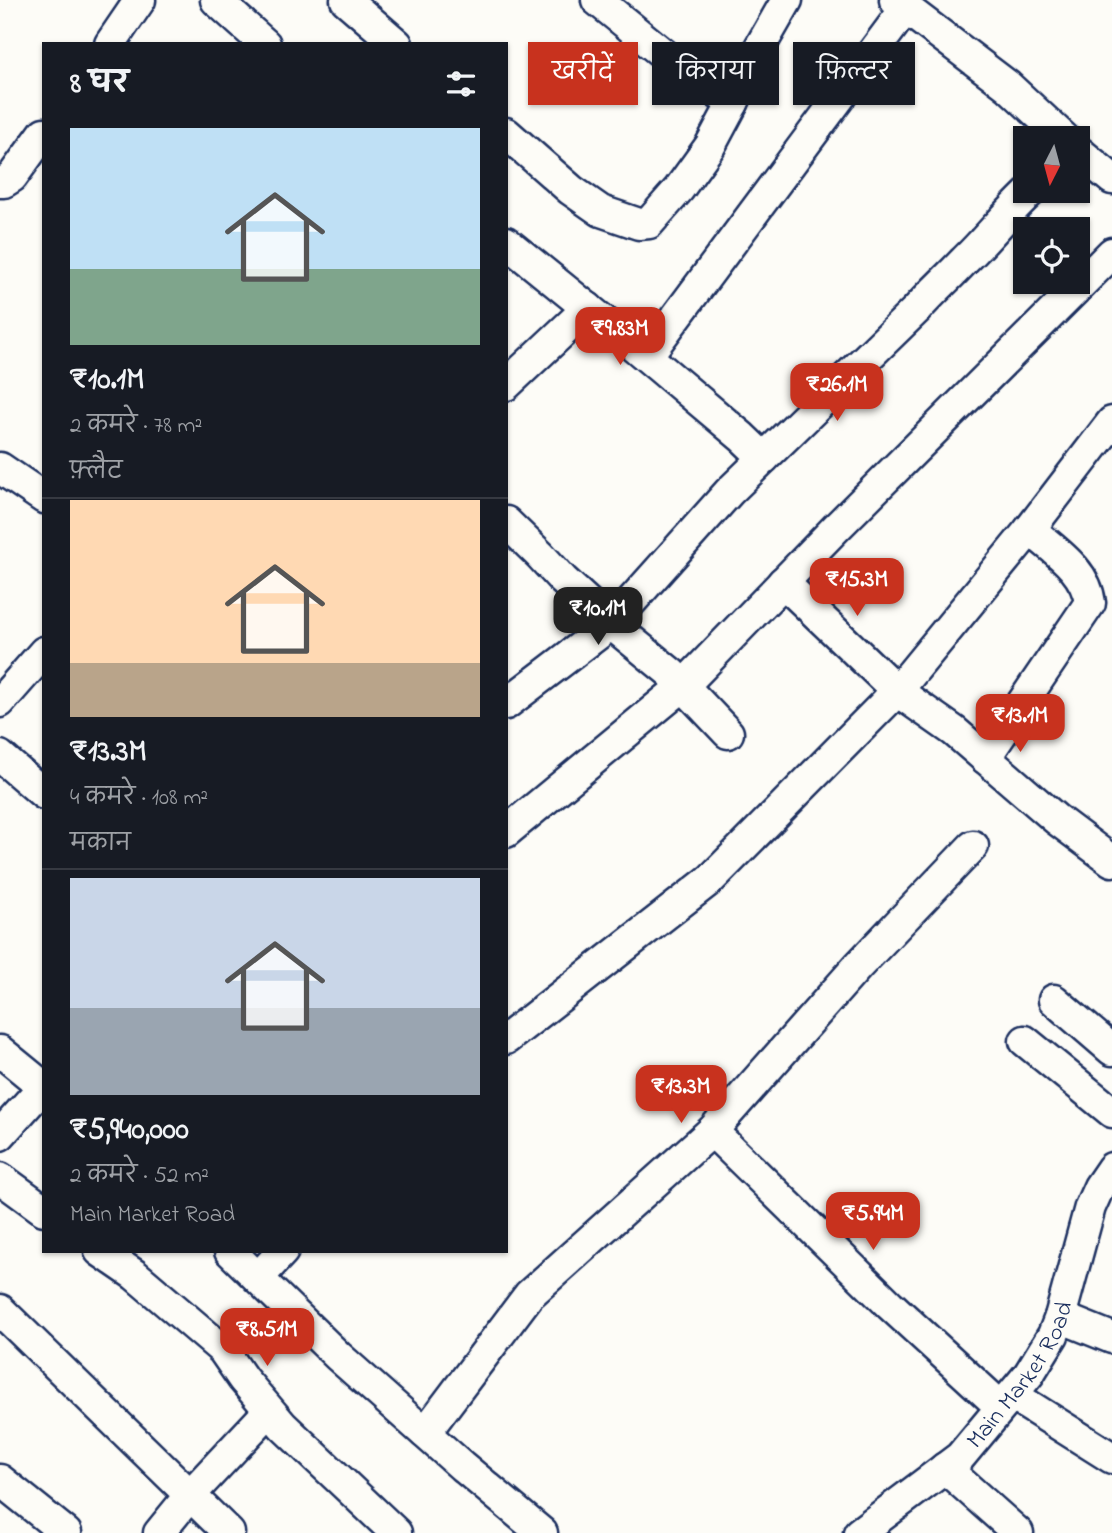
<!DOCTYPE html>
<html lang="hi">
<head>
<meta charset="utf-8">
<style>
  :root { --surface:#171b24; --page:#242831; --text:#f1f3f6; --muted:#9ea1a6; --line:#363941; --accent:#c8321e }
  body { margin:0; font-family:"Indie Flower","Playpen Sans Deva",sans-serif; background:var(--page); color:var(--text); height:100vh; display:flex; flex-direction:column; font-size:26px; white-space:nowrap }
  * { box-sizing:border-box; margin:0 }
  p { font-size:23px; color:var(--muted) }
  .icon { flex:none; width:38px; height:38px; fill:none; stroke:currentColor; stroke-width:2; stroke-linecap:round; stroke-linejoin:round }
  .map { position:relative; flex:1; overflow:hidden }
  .details { position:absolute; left:42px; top:42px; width:466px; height:1211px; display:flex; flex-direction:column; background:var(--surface); border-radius:0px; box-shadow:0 2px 5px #0004 }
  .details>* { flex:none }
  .banner { position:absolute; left:528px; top:42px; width:478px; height:63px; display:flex; gap:14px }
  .needle { width:46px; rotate:186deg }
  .tools { position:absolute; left:1013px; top:126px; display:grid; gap:14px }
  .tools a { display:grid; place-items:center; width:77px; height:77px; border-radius:0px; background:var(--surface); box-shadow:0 2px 5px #0004; font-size:35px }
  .price { position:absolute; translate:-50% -60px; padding:0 16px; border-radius:14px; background:var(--accent); color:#fff; font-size:23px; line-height:46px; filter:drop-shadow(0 2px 4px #0008) }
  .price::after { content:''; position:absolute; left:50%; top:42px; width:21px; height:16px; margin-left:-10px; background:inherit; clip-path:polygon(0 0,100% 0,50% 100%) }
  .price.selected { background:#222; color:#fff }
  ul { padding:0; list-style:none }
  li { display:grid; align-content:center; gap:14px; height:371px; padding:0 28px }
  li+li { border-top:2px solid var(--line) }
  li span { display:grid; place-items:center; height:217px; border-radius:0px; color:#555 }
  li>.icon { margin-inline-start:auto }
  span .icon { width:126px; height:126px; fill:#fffc; stroke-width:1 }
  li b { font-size:30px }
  h2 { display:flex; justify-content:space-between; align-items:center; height:84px; padding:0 28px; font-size:30px }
  .chip { padding:0 24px; border-radius:0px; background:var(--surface); box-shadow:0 2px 5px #0004; font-size:24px; line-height:63px }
  .chip.selected { background:var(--accent); color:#fff }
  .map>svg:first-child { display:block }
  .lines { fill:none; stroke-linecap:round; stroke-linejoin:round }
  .minor-casing { stroke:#1b2f5e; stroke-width:35 }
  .minor { stroke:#fdfcf7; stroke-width:30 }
  .labels { text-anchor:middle; stroke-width:5; stroke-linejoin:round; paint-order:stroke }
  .street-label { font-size:24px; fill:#1b2f5e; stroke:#fdfcf7 }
</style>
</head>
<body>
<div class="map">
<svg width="1112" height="1533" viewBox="0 0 1112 1533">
  <rect width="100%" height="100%" fill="#fdfcf7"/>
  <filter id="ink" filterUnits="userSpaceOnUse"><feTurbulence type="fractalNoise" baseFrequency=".0143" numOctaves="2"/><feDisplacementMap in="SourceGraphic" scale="14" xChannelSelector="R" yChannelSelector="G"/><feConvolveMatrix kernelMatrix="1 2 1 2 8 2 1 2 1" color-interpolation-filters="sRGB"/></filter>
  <g filter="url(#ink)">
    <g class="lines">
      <defs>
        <g id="minor">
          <polyline points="216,0 265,44"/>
          <polyline points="346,0 397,44"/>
          <polyline points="597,0 687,73 733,103"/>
          <polyline points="895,0 1008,86 1064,138"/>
          <polyline points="110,44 140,0"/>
          <polyline points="506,133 571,190 601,211 639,224 649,223 679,189 710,146 733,103 760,47 787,0"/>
          <polyline points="1078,151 1112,179"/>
          <polyline points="0,182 4,182 12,177 44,133"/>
          <polyline points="506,242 627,340 742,437 764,458"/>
          <polyline points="647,356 906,8"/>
          <polyline points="506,385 588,308"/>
          <polyline points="0,468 44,498"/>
          <polyline points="506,522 540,555 563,580 611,624 671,673 728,733"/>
          <polyline points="783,582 897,691 954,731 1056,819 1112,861"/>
          <polyline points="0,702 44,652"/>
          <path d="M506,704L611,624L729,492L917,309C932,292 948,278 963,262C987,239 1007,213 1031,191"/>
          <polyline points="0,756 44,794"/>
          <path d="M985,758L1090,603C1086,569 1053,550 1030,529"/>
          <polyline points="506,832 683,686 836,528 1112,253"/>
          <polyline points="1054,1000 1112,1050"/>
          <polyline points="506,1039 711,879 897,691 1030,529 1112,422"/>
          <polyline points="1025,1041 1112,1112"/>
          <polyline points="0,1051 44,1087"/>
          <polyline points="712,1131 890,1305 1001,1407"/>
          <polyline points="0,1135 44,1086"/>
          <polyline points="0,1178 44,1210"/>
          <polyline points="100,1251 135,1275 223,1350 243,1379 283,1426 396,1533"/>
          <polyline points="230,1251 338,1356 462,1466 542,1533"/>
          <polyline points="258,1278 283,1251"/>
          <polyline points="0,1310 229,1533"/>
          <polyline points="1060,1317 1112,1338"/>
          <polyline points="1012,1395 1112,1458"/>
          <polyline points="425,1433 529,1295 712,1131 859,965 973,846"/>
          <polyline points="945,1468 1018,1533"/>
          <polyline points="0,1480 66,1533"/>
          <polyline points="159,1533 190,1495 269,1411"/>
          <path id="s1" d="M859,1533L960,1457L1029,1374L1053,1335L1060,1317L1090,1207L1099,1187L1112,1168"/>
        </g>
      </defs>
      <use href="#minor" class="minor-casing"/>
      <use href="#minor" class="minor"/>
    </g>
  </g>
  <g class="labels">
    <g class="street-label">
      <text dy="8" stroke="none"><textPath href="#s1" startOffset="229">Main Market Road</textPath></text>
    </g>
  </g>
</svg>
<div class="tools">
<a><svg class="needle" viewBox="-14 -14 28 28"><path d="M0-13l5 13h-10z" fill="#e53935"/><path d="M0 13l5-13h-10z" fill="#9ea1a6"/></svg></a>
<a><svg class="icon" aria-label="locate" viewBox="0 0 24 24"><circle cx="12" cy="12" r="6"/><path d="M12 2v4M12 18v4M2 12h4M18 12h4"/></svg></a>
</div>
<b class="price" style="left:620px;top:367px">₹9.83M</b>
<b class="price" style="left:837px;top:423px">₹26.1M</b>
<b class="price" style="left:857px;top:618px">₹15.3M</b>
<b class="price selected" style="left:598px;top:647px">₹10.1M</b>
<b class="price" style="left:1020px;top:754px">₹13.1M</b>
<b class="price" style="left:681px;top:1125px">₹13.3M</b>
<b class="price" style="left:873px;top:1252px">₹5.94M</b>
<b class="price" style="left:267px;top:1368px">₹8.51M</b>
<div class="banner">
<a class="chip selected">खरीदें</a>
<a class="chip">किराया</a>
<a class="chip">फ़िल्टर</a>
</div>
<section class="details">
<h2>8 घर<svg class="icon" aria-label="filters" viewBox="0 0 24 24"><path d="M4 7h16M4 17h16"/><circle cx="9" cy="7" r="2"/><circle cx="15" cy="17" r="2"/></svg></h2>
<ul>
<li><span style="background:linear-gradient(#bfe0f5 65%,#7fa58c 0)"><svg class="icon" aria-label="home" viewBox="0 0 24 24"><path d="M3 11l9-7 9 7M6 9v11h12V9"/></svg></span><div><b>₹10.1M</b><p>2 कमरे · 78 m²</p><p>फ़्लैट</p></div></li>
<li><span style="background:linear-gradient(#ffd9b3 75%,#b9a48a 0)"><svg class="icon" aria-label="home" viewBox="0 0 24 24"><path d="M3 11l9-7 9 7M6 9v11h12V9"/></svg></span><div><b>₹13.3M</b><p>4 कमरे · 108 m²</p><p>मकान</p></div></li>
<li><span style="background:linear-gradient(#c9d6e8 60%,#9aa5b1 0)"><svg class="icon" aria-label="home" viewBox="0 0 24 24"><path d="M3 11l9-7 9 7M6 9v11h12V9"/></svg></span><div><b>₹5,940,000</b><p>2 कमरे · 52 m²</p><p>Main Market Road</p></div></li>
</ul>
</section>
</div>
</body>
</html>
